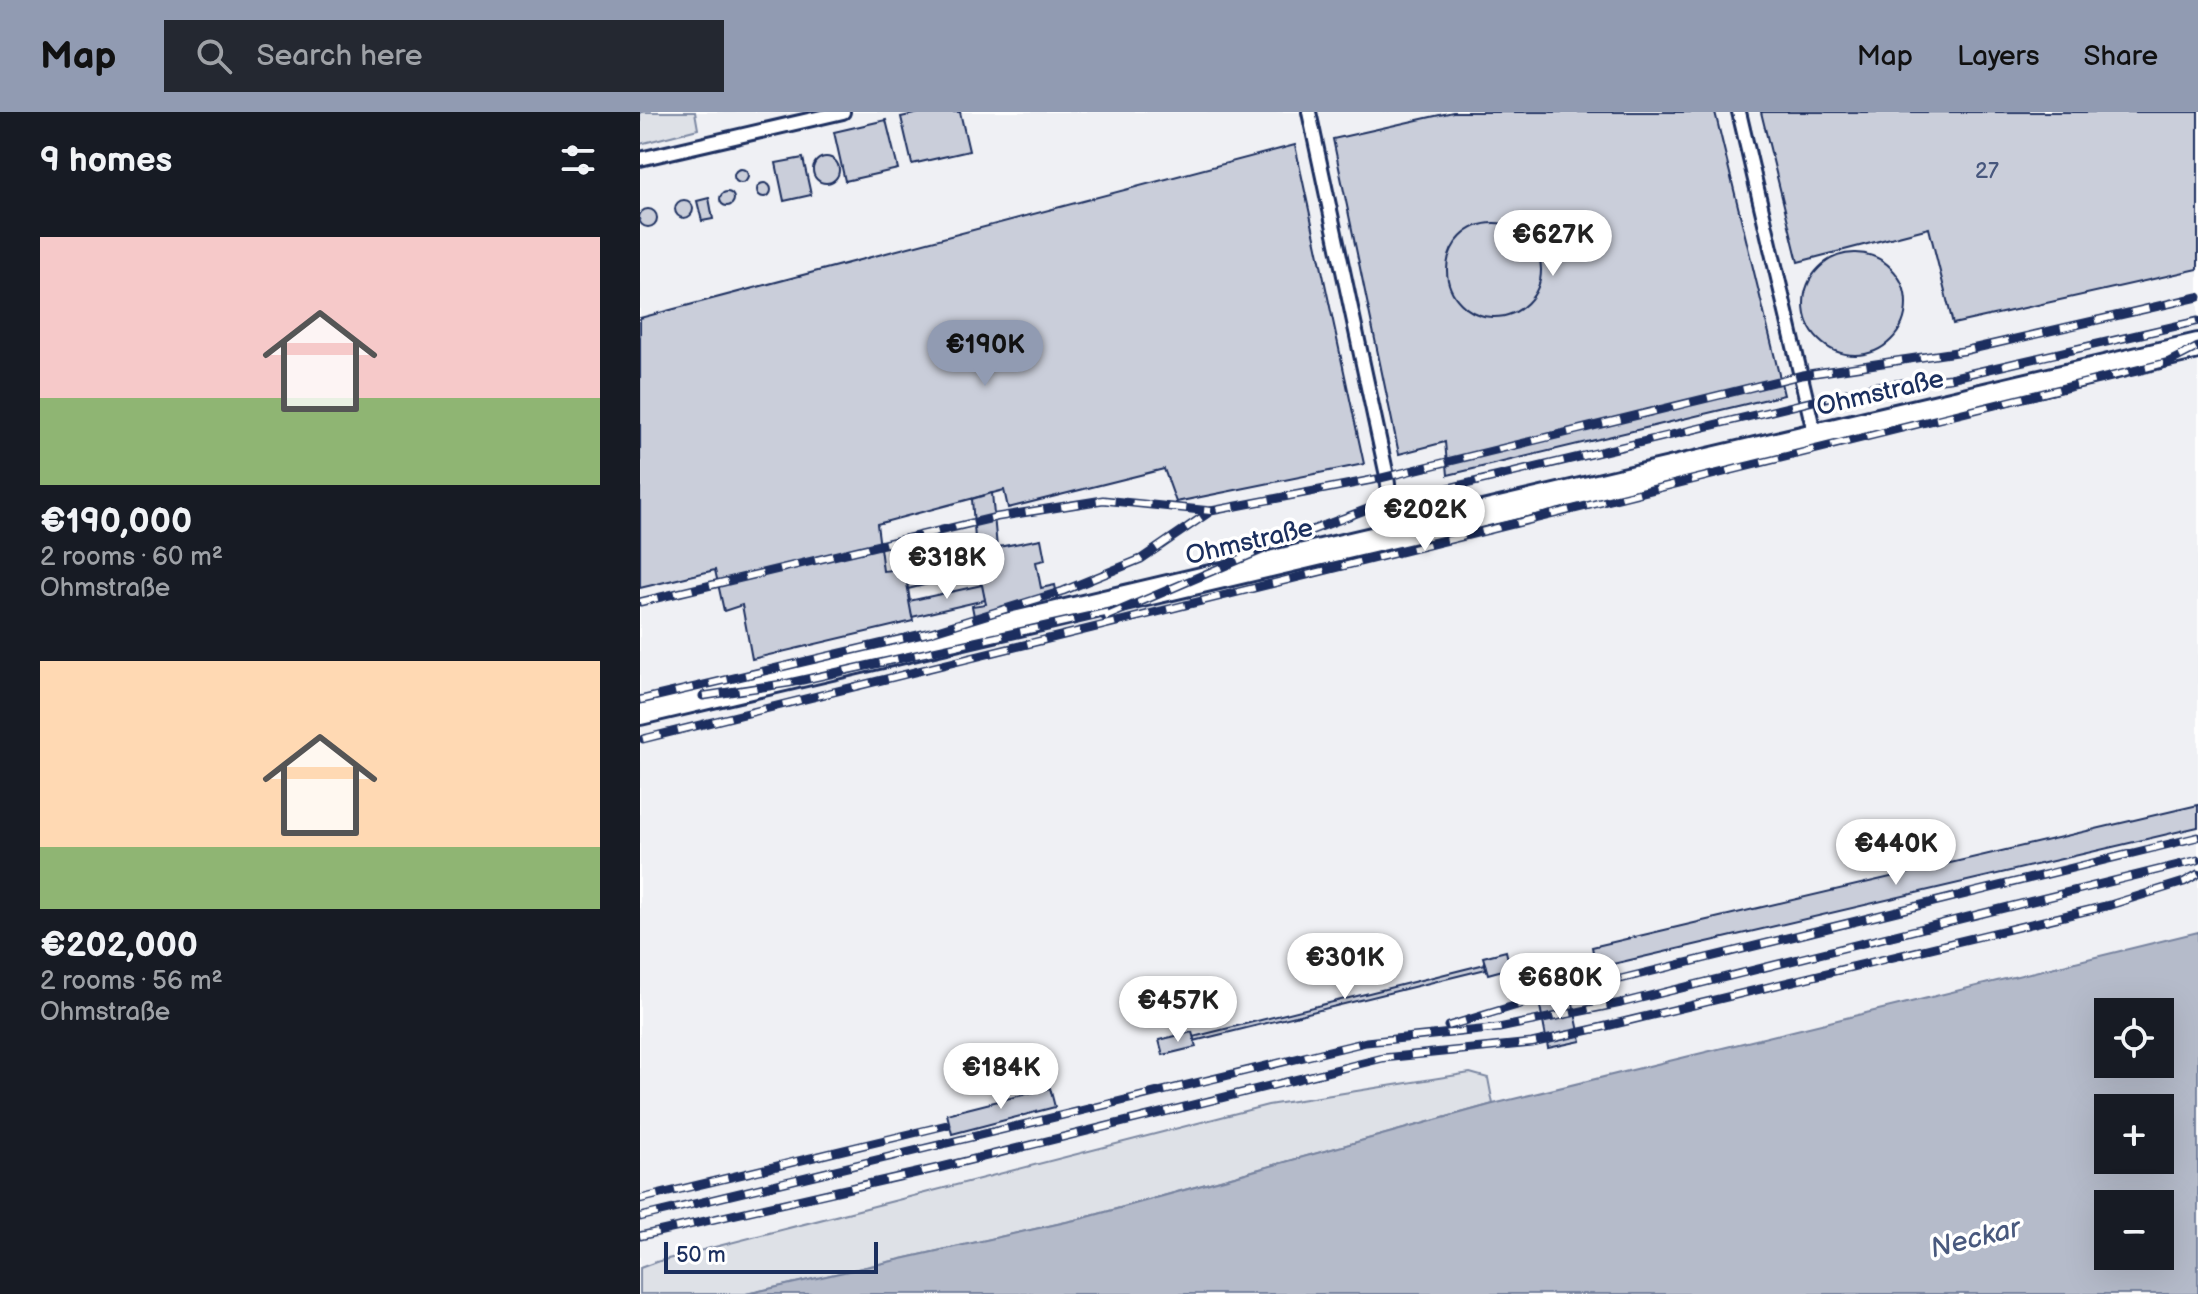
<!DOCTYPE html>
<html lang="en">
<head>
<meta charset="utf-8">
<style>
  :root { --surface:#171b24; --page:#242831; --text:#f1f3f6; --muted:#9ea1a6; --accent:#919bb2 }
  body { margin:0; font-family:"Balsamiq Sans",sans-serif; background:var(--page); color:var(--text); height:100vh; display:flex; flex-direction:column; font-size:30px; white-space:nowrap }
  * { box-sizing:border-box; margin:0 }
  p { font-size:26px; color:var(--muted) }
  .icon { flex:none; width:44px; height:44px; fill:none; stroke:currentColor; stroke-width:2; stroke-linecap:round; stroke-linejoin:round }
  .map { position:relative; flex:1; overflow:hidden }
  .sheet { display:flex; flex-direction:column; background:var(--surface); width:640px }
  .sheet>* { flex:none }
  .tools { position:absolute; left:1454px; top:886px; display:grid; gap:16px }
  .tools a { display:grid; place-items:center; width:80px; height:80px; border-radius:0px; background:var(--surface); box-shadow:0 8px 32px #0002; font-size:40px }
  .scale { position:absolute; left:24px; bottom:20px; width:214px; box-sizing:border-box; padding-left:8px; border:4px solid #1b2f5e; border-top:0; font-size:22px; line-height:28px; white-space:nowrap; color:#1b2f5e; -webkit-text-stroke:6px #fff; paint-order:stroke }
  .price { position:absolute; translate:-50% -68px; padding:0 18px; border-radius:28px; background:#fff; color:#222; font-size:26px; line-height:52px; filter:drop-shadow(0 2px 4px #0008) }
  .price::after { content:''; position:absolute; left:50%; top:48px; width:24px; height:18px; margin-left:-12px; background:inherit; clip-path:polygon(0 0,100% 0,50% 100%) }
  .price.selected { background:var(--accent); color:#111 }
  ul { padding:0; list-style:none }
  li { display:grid; align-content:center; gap:16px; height:424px; padding:0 40px }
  li span { display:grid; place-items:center; height:248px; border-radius:0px; color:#555 }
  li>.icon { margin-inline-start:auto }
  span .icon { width:144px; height:144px; fill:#fffc; stroke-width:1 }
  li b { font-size:34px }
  h2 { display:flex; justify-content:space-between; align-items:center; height:96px; padding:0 40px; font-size:34px }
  header { display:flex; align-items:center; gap:48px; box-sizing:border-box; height:112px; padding:0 40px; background:var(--accent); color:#111 }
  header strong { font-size:38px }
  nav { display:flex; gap:44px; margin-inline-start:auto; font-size:28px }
  .search { width:560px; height:72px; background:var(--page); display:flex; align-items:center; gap:20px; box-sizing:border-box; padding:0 28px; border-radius:0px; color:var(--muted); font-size:30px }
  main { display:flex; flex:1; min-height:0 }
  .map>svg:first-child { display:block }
  .built { fill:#eff0f4 }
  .green { fill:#dee1e7; stroke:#7c88a2; stroke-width:2 }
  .water { fill:#b5bbca; stroke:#77839f; stroke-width:2; fill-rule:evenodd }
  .building { fill:#caceda; stroke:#1b2f5e; stroke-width:2 }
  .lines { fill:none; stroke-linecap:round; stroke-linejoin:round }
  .lane-casing { stroke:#1b2f5e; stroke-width:18 }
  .street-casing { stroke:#1b2f5e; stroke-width:30 }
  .lane { stroke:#fff; stroke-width:12 }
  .street { stroke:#fff; stroke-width:24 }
  .rail-casing { stroke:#1b2f5e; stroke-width:9 }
  .rail { stroke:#fff; stroke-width:6; stroke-dasharray:18; stroke-linecap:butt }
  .labels { text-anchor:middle; stroke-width:7; stroke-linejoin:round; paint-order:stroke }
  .number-label { font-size:22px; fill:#47577d }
  .street-label { font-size:26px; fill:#1b2f5e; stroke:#fff }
  .water-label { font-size:28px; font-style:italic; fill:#49597e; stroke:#fff }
</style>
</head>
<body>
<header>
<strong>Map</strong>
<div class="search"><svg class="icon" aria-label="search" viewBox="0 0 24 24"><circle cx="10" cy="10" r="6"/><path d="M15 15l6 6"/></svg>Search here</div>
<nav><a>Map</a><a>Layers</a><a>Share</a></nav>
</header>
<main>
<section class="sheet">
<h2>9 homes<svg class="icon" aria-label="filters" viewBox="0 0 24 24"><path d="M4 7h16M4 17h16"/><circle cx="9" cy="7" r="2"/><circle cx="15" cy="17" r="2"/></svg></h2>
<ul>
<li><span style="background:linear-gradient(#f6c9c9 65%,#8fb573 0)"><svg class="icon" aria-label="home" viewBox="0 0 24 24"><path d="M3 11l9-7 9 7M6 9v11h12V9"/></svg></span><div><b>€190,000</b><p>2 rooms · 60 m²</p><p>Ohmstraße</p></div></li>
<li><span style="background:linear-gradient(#ffd9b3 75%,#8fb573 0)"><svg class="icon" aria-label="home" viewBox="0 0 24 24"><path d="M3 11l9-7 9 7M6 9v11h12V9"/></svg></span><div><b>€202,000</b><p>2 rooms · 56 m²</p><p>Ohmstraße</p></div></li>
</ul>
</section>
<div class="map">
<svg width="1558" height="1182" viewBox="0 0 1558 1182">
  <rect width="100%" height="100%" fill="#fff"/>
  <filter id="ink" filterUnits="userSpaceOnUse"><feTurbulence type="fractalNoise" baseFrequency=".0125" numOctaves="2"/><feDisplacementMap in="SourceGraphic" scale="16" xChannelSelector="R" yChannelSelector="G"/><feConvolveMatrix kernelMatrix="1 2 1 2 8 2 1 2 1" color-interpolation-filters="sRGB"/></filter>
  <g filter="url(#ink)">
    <polygon class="built" points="0,0 1558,0 1558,820 853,992 848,966 0,1156"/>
    <g class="green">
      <polygon points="0,0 55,0 58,17 0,32"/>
      <polygon points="830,961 848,966 853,992 444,1106 106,1182 0,1182 0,1156 16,1150 628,993"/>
    </g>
    <path class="water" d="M1558,820V1182H106L444,1106L853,992ZM1468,900H1520V952H1468ZM1468,996H1520V1048H1468ZM1468,1092H1520V1144H1468Z"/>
    <g class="building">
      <polygon points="283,0 320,0 329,39 272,52 261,5"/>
      <polygon points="813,0 1075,0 1144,283 808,363 805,330 759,342 693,27"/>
      <polygon points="1121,0 1558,0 1558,157 1313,212 1289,116 1158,150"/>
      <polygon points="246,8 258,57 205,69 194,20"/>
      <polygon points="655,33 724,352 536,390 524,357 368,396 364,378 237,412 243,459 265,457 273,509 112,547 102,493 84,499 75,458 0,476 0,206"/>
      <circle cx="186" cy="58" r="13"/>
      <polygon points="163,46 171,83 144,89 136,51"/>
      <circle cx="101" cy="64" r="7"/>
      <circle cx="124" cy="78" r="7"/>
      <circle cx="87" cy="87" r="7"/>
      <polygon points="69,86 73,107 62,109 57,89"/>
      <circle cx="44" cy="97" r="9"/>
      <circle cx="8" cy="106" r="9"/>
      <circle cx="854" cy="158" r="47"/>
      <circle cx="1215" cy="192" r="51"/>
      <polygon points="352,381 357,436 336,440 332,387"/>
      <polygon points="401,427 405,448 396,450 401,476 415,473 420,498 336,514 332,494 346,492 332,440"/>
      <polygon points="333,444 336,460 268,477 266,461"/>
      <polygon points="342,473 345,488 272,505 269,489"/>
      <polygon points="1558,693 1558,715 956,856 952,835"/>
      <polygon points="866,839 870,856 848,862 843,845"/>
      <polygon points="906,842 916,869 911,870 910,866 883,872 880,856 905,850 904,843"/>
      <polygon points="845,852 846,857 554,929 553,925"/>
      <polygon points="931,882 941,929 908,936 899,889"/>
      <polygon points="552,920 556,935 523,943 519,928"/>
      <polygon points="410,976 415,995 312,1022 307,1002"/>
    </g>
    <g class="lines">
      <defs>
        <g id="lane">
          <polyline points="669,0 747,364 754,423"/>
          <polyline points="1099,0 1175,324"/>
          <polyline points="0,47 203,0"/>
        </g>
        <polyline id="street" points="0,600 1558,234"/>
      </defs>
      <use href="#lane" class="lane-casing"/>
      <use href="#street" class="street-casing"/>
      <use href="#lane" class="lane"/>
      <use href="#street" class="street"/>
      <defs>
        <g id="rail">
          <polyline points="0,490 357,405 463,388 571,399"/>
          <polyline points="465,505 638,431 738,393 1236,274 1310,266 1558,209"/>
          <polyline points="63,584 149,571 474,499"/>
          <polyline points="0,588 291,520 423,479 501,447 571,399 737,367 1162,263 1323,239 1558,185"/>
          <polyline points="3,627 1529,250 1558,235"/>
          <polyline points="808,914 887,890 1558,725"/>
          <polyline points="0,1087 307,1013"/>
          <polyline points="0,1105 726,930 859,916 981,891 1558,748"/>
          <polyline points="0,1124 298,1056 743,946 892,931 954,917 1470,793 1544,770 1558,762"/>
        </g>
      </defs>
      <use href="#rail" class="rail-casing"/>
      <use href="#rail" class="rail"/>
    </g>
  </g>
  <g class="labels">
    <g class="number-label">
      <text x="1347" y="66">27</text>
    </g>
    <g class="street-label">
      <text transform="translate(1240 280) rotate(-13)" y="9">Ohmstraße</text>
      <text transform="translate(609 429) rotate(-13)" y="9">Ohmstraße</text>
    </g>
    <g class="water-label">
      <text transform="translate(1335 1125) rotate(-14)" y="10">Neckar</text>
    </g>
  </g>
</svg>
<div class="tools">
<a><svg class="icon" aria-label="locate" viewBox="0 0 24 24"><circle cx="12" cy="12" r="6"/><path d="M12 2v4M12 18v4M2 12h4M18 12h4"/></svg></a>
<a>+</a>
<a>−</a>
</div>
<div class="scale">50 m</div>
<b class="price" style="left:913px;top:166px">€627K</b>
<b class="price selected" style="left:345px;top:276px">€190K</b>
<b class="price" style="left:785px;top:441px">€202K</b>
<b class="price" style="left:307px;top:489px">€318K</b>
<b class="price" style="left:1256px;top:775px">€440K</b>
<b class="price" style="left:705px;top:889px">€301K</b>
<b class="price" style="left:920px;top:909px">€680K</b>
<b class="price" style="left:538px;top:932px">€457K</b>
<b class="price" style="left:361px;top:999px">€184K</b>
</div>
</main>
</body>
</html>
